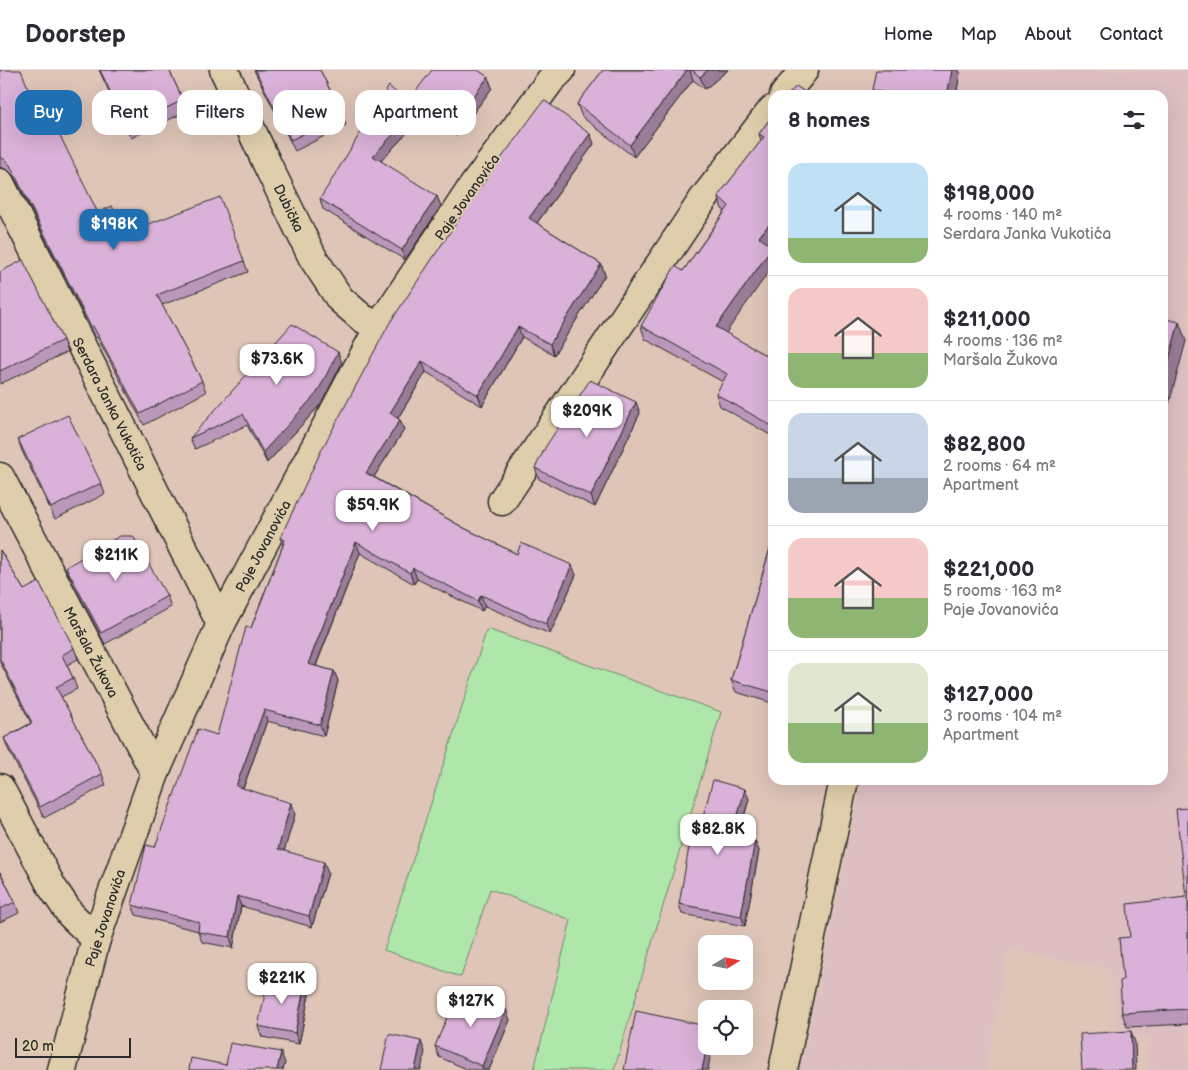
<!DOCTYPE html>
<html lang="en">
<head>
<meta charset="utf-8">
<style>
  :root { --surface:#fff; --page:#f7f7f7; --text:#2b2b33; --muted:#7c7c81; --line:#e1e1e2; --accent:#1f6fb2 }
  body { margin:0; font-family:"Balsamiq Sans",sans-serif; background:var(--page); color:var(--text); height:100vh; display:flex; flex-direction:column; font-size:19px; white-space:nowrap }
  * { box-sizing:border-box; margin:0 }
  p { font-size:16px; color:var(--muted) }
  .icon { flex:none; width:28px; height:28px; fill:none; stroke:currentColor; stroke-width:2; stroke-linecap:round; stroke-linejoin:round }
  .map { position:relative; flex:1; overflow:hidden }
  .side { position:absolute; left:768px; top:20px; width:400px; height:695px; display:flex; flex-direction:column; background:var(--surface); border-radius:15px; box-shadow:0 5px 20px #0002 }
  .side>* { flex:none }
  .banner { position:absolute; left:15px; top:20px; width:475px; height:45px; display:flex; gap:10px }
  .needle { width:32px; rotate:80deg }
  .controls { position:absolute; left:698px; top:865px; display:grid; gap:10px }
  .controls a { display:grid; place-items:center; width:55px; height:55px; border-radius:10px; background:var(--surface); box-shadow:0 5px 20px #0002; font-size:25px }
  .scale { position:absolute; left:15px; bottom:12px; width:116px; box-sizing:border-box; padding-left:5px; border:2px solid #2b2b2b; border-top:0; font-size:14px; line-height:18px; white-space:nowrap; color:#2b2b2b; -webkit-text-stroke:4px #dfceab; paint-order:stroke }
  .price { position:absolute; translate:-50% -42px; padding:0 11px; border-radius:10px; background:#fff; color:#222; font-size:16px; line-height:32px; filter:drop-shadow(0 1px 2px #0008) }
  .price::after { content:''; position:absolute; left:50%; top:30px; width:15px; height:11px; margin-left:-8px; background:inherit; clip-path:polygon(0 0,100% 0,50% 100%) }
  .price.active { background:var(--accent); color:#fff }
  ul { padding:0; list-style:none }
  li { display:flex; align-items:center; gap:15px; height:125px; padding:0 20px }
  li+li { border-top:1px solid var(--line) }
  li span { display:grid; place-items:center; flex:none; width:140px; height:100px; border-radius:15px; color:#555 }
  li>.icon { margin-inline-start:auto }
  span .icon { width:60px; height:60px; fill:#fffc; stroke-width:1 }
  li b { font-size:21px }
  h2 { display:flex; justify-content:space-between; align-items:center; height:60px; padding:0 20px; font-size:21px }
  .chip { padding:0 18px; border-radius:15px; background:var(--surface); box-shadow:0 5px 20px #0002; font-size:18px; line-height:45px }
  .chip.active { background:var(--accent); color:#fff }
  header { display:flex; align-items:center; gap:30px; box-sizing:border-box; height:70px; padding:0 25px; background:var(--surface); border-bottom:1px solid var(--line) }
  header strong { font-size:24px }
  nav { display:flex; gap:28px; margin-inline-start:auto; font-size:18px }
  .map>svg:first-child { display:block }
  .built { fill:#ddbfc2 }
  .green { fill:#afe6a9; stroke:#6d886a }
  .lines { fill:none; stroke-linecap:round; stroke-linejoin:round }
  .street-casing { stroke:#2b2b2b; stroke-width:31 }
  .street { stroke:#dfceab; stroke-width:28 }
  .wall { fill:#bb98ba; stroke:#2b2b2b }
  .shaded-wall { fill:#997c97; stroke:#2b2b2b }
  .building { fill:#dab1d8; stroke:#2b2b2b }
  .labels { text-anchor:middle; stroke-width:4; stroke-linejoin:round; paint-order:stroke }
  .street-label { font-size:14px; fill:#2b2b2b; stroke:#dfceab }
</style>
</head>
<body>
<header>
<strong>Doorstep</strong>
<nav><a>Home</a><a>Map</a><a>About</a><a>Contact</a></nav>
</header>
<div class="map">
<svg width="1188" height="1000" viewBox="0 0 1188 1000">
  <rect width="100%" height="100%" fill="#dec5b8"/>
  <filter id="ink" filterUnits="userSpaceOnUse"><feTurbulence type="fractalNoise" baseFrequency=".02" numOctaves="2"/><feDisplacementMap in="SourceGraphic" scale="10" xChannelSelector="R" yChannelSelector="G"/><feConvolveMatrix kernelMatrix="1 2 1 2 8 2 1 2 1" color-interpolation-filters="sRGB"/></filter>
  <g filter="url(#ink)">
    <polygon class="built" points="881,0 1188,0 1188,1000 1146,1000 1150,968 1120,964 1109,899 1008,880 986,1000 801,1000 862,710 1162,710 1162,134 1168,117 1163,116 1162,25 875,25"/>
    <polygon class="green" points="487,559 721,642 614,1000 534,1000 571,850 490,819 461,907 384,880"/>
    <g class="lines">
      <defs>
        <g id="street">
          <polyline points="224,0 268,96 313,188 340,229 362,248 379,257"/>
          <polyline points="784,25 804,0"/>
          <polyline points="0,113 221,554"/>
          <polyline points="0,407 155,703"/>
          <polyline points="502,431 704,128 772,40"/>
          <polyline points="0,718 52,817 71,845 96,869"/>
          <polyline points="62,1000 96,869 155,703 221,554 379,257 469,122 550,11 561,0"/>
          <polyline points="783,1000 844,710"/>
        </g>
      </defs>
      <use href="#street" class="street-casing"/>
      <use href="#street" class="street"/>
    </g>
    <g class="wall">
      <polygon points="0,0 30,23 98,143 125,163 244,191 248,202 162,235 202,311 206,322 144,355 97,267 95,268 14,106 8,100 0,97"/>
      <polygon points="99,0 169,0 183,30 187,41 131,68"/>
      <polygon points="254,0 320,0 342,44 346,55 295,81"/>
      <polygon points="603,0 728,0 705,19 693,10 634,87 582,47 577,34"/>
      <polygon points="960,3 956,25 873,25 872,20"/>
      <polygon points="488,7 492,18 456,66 417,36 413,25"/>
      <polygon points="415,41 419,50 381,91 441,136 405,190 323,139 320,129"/>
      <polygon points="772,46 772,169 769,174 726,263 772,289 772,366 720,336 716,324 723,312 645,269 641,256 683,201 725,141 722,139 718,126 761,71 759,64"/>
      <polygon points="590,64 594,74 537,153 601,194 605,205 554,285 522,267 482,336 426,302 398,348 400,350 404,360 374,407 464,458 517,484 576,505 550,564 485,536 482,541 417,509 414,514 360,483 316,596 334,601 338,611 324,666 267,651 243,719 295,744 284,781 328,803 312,857 241,836 233,878 202,872 198,861 136,845 132,835 155,777 217,665 251,558 283,475 280,468"/>
      <polygon points="0,202 63,270 67,282 0,314"/>
      <polygon points="342,293 321,334 267,393 247,355 195,379 190,368"/>
      <polygon points="640,343 595,437 539,409 535,398"/>
      <polygon points="18,369 101,413 105,424 55,449 22,381"/>
      <polygon points="772,472 772,633 736,622 731,610"/>
      <polygon points="0,480 24,520 74,578 78,589 67,595 73,608 77,619 61,627 102,704 106,715 44,748 8,679 4,668 31,653 0,592"/>
      <polygon points="66,497 167,526 171,537 105,574 70,508"/>
      <polygon points="749,729 738,768 755,771 759,781 745,856 682,844 679,834 699,761"/>
      <polygon points="1188,738 1188,954 1127,957 1122,943 1123,910 1130,867 1186,827"/>
      <polygon points="0,802 15,832 19,843 0,852"/>
      <polygon points="305,914 309,925 299,974 262,967 258,956"/>
      <polygon points="510,950 489,1000 469,1000 439,987 435,976"/>
    </g>
    <g class="shaded-wall">
      <polygon points="687,0 690,0 693,10 634,87 630,75"/>
      <polygon points="708,0 728,0 705,19 700,7"/>
      <polygon points="952,0 959,0 960,3 956,25 947,25"/>
      <polygon points="488,7 492,18 456,66 452,55"/>
      <polygon points="415,41 419,50 376,96 373,86"/>
      <polygon points="590,64 594,74 533,158 529,148"/>
      <polygon points="437,126 441,136 405,190 402,180"/>
      <polygon points="772,151 772,169 764,180 759,167"/>
      <polygon points="772,178 772,197 721,270 716,257"/>
      <polygon points="601,194 605,205 554,285 550,274"/>
      <polygon points="1179,252 1186,271 1162,360 1162,315"/>
      <polygon points="518,257 522,267 482,336 478,325"/>
      <polygon points="338,282 342,293 321,334 267,393 263,382"/>
      <polygon points="422,291 426,302 394,354 390,343"/>
      <polygon points="636,332 640,343 595,437 591,426"/>
      <polygon points="400,350 404,360 370,413 366,403"/>
      <polygon points="356,472 360,483 312,605 308,594"/>
      <polygon points="572,495 576,505 550,564 546,554"/>
      <polygon points="413,498 417,509 414,514 410,503"/>
      <polygon points="481,525 485,536 482,541 478,531"/>
      <polygon points="334,601 338,611 324,666 320,655"/>
      <polygon points="264,640 267,651 240,727 236,716"/>
      <polygon points="745,719 749,729 735,777 732,767"/>
      <polygon points="291,733 295,744 282,789 278,779"/>
      <polygon points="755,771 759,781 745,856 741,846"/>
      <polygon points="324,792 328,803 312,857 309,846"/>
      <polygon points="237,826 241,836 233,878 230,867"/>
      <polygon points="305,914 309,925 299,974 295,963"/>
      <polygon points="506,939 510,950 489,1000 483,1000 482,996"/>
      <polygon points="1131,961 1135,972 1136,1000 1132,1000"/>
      <polygon points="421,971 425,982 421,1000 415,1000"/>
      <polygon points="707,976 712,976 708,1000 702,1000"/>
      <polygon points="281,982 285,993 283,1000 277,1000"/>
    </g>
    <g class="building">
      <polygon points="0,0 21,0 30,23 37,19 98,143 112,136 125,163 220,127 244,191 157,225 202,311 140,344 93,256 91,257 10,95 4,89 0,87"/>
      <polygon points="100,0 169,0 183,30 127,57"/>
      <polygon points="255,0 320,0 342,44 291,70"/>
      <polygon points="432,0 478,0 488,7 452,55 413,25"/>
      <polygon points="603,0 687,0 630,75 577,34"/>
      <polygon points="692,0 708,0 700,7"/>
      <polygon points="876,0 952,0 947,25 896,25 872,20"/>
      <polygon points="389,16 415,41 373,86 437,126 402,180 320,129"/>
      <polygon points="796,16 810,25 787,25 791,22"/>
      <polygon points="544,30 590,64 529,148 601,194 550,274 518,257 478,325 422,291 390,343 400,350 366,403 464,458 517,484 521,473 572,495 546,554 481,525 478,531 413,498 410,503 356,472 308,594 334,601 320,655 264,640 236,716 291,733 278,779 324,792 309,846 237,826 230,867 198,862 199,852 132,835 146,775 155,777 198,659 217,665 246,557 251,558 285,470 280,468 322,379 389,254 478,120"/>
      <polygon points="772,46 772,151 759,167 772,177 772,178 716,257 772,289 772,356 716,324 727,304 641,256 675,196 683,201 729,136 718,126 764,67 759,64"/>
      <polygon points="23,190 63,270 0,301 0,202"/>
      <polygon points="1162,248 1179,252 1162,315"/>
      <polygon points="292,254 338,282 317,323 263,382 243,344 190,368"/>
      <polygon points="590,310 636,332 591,426 535,398 546,376"/>
      <polygon points="68,345 101,413 51,438 18,369"/>
      <polygon points="120,466 133,466 167,526 101,563 66,497"/>
      <polygon points="772,472 772,622 731,610"/>
      <polygon points="0,480 24,520 39,512 74,578 62,585 73,608 56,617 102,704 40,737 4,668 32,653 0,589"/>
      <polygon points="713,710 745,719 732,767 755,771 741,846 679,834 692,760 699,761"/>
      <polygon points="1188,738 1188,939 1122,943 1120,911 1123,910 1119,868 1130,867 1127,834 1186,827 1176,739"/>
      <polygon points="0,802 15,832 0,839"/>
      <polygon points="269,906 305,914 295,963 258,956"/>
      <polygon points="459,919 506,939 482,996 435,976"/>
      <polygon points="636,941 706,956 707,976 702,1000 624,1000"/>
      <polygon points="1131,961 1132,1000 1082,1000 1080,964"/>
      <polygon points="389,964 421,971 415,1000 381,1000"/>
      <polygon points="230,973 281,982 277,1000 189,1000 191,988 226,995"/>
    </g>
  </g>
  <g class="labels">
    <g class="street-label">
      <text transform="translate(467 127) rotate(-55)" y="5">Paje Jovanovića</text>
      <text transform="translate(289 138) rotate(64)" y="5">Dubička</text>
      <text transform="translate(110 334) rotate(63)" y="5">Serdara Janka Vukotića</text>
      <text transform="translate(263 476) rotate(-62)" y="5">Paje Jovanovića</text>
      <text transform="translate(91 582) rotate(62)" y="5">Maršala Žukova</text>
      <text transform="translate(105 848) rotate(-72)" y="5">Paje Jovanovića</text>
    </g>
  </g>
</svg>
<div class="controls">
<a><svg class="needle" viewBox="-14 -14 28 28"><path d="M0-13l5 13h-10z" fill="#e53935"/><path d="M0 13l5-13h-10z" fill="#7c7c81"/></svg></a>
<a><svg class="icon" aria-label="locate" viewBox="0 0 24 24"><circle cx="12" cy="12" r="6"/><path d="M12 2v4M12 18v4M2 12h4M18 12h4"/></svg></a>
</div>
<div class="scale">20 m</div>
<b class="price active" style="left:114px;top:181px">$198K</b>
<b class="price" style="left:277px;top:316px">$73.6K</b>
<b class="price" style="left:587px;top:368px">$209K</b>
<b class="price" style="left:373px;top:462px">$59.9K</b>
<b class="price" style="left:116px;top:512px">$211K</b>
<b class="price" style="left:718px;top:786px">$82.8K</b>
<b class="price" style="left:282px;top:935px">$221K</b>
<b class="price" style="left:471px;top:958px">$127K</b>
<div class="banner">
<a class="chip active">Buy</a>
<a class="chip">Rent</a>
<a class="chip">Filters</a>
<a class="chip">New</a>
<a class="chip">Apartment</a>
</div>
<section class="side">
<h2>8 homes<svg class="icon" aria-label="filters" viewBox="0 0 24 24"><path d="M4 7h16M4 17h16"/><circle cx="9" cy="7" r="2"/><circle cx="15" cy="17" r="2"/></svg></h2>
<ul>
<li><span style="background:linear-gradient(#bfe0f5 75%,#8fb573 0)"><svg class="icon" aria-label="home" viewBox="0 0 24 24"><path d="M3 11l9-7 9 7M6 9v11h12V9"/></svg></span><div><b>$198,000</b><p>4 rooms · 140 m²</p><p>Serdara Janka Vukotića</p></div></li>
<li><span style="background:linear-gradient(#f6c9c9 65%,#8fb573 0)"><svg class="icon" aria-label="home" viewBox="0 0 24 24"><path d="M3 11l9-7 9 7M6 9v11h12V9"/></svg></span><div><b>$211,000</b><p>4 rooms · 136 m²</p><p>Maršala Žukova</p></div></li>
<li><span style="background:linear-gradient(#c9d6e8 65%,#9aa5b1 0)"><svg class="icon" aria-label="home" viewBox="0 0 24 24"><path d="M3 11l9-7 9 7M6 9v11h12V9"/></svg></span><div><b>$82,800</b><p>2 rooms · 64 m²</p><p>Apartment</p></div></li>
<li><span style="background:linear-gradient(#f6c9c9 60%,#8fb573 0)"><svg class="icon" aria-label="home" viewBox="0 0 24 24"><path d="M3 11l9-7 9 7M6 9v11h12V9"/></svg></span><div><b>$221,000</b><p>5 rooms · 163 m²</p><p>Paje Jovanovića</p></div></li>
<li><span style="background:linear-gradient(#dfe7d0 60%,#8fb573 0)"><svg class="icon" aria-label="home" viewBox="0 0 24 24"><path d="M3 11l9-7 9 7M6 9v11h12V9"/></svg></span><div><b>$127,000</b><p>3 rooms · 104 m²</p><p>Apartment</p></div></li>
</ul>
</section>
</div>
</body>
</html>
